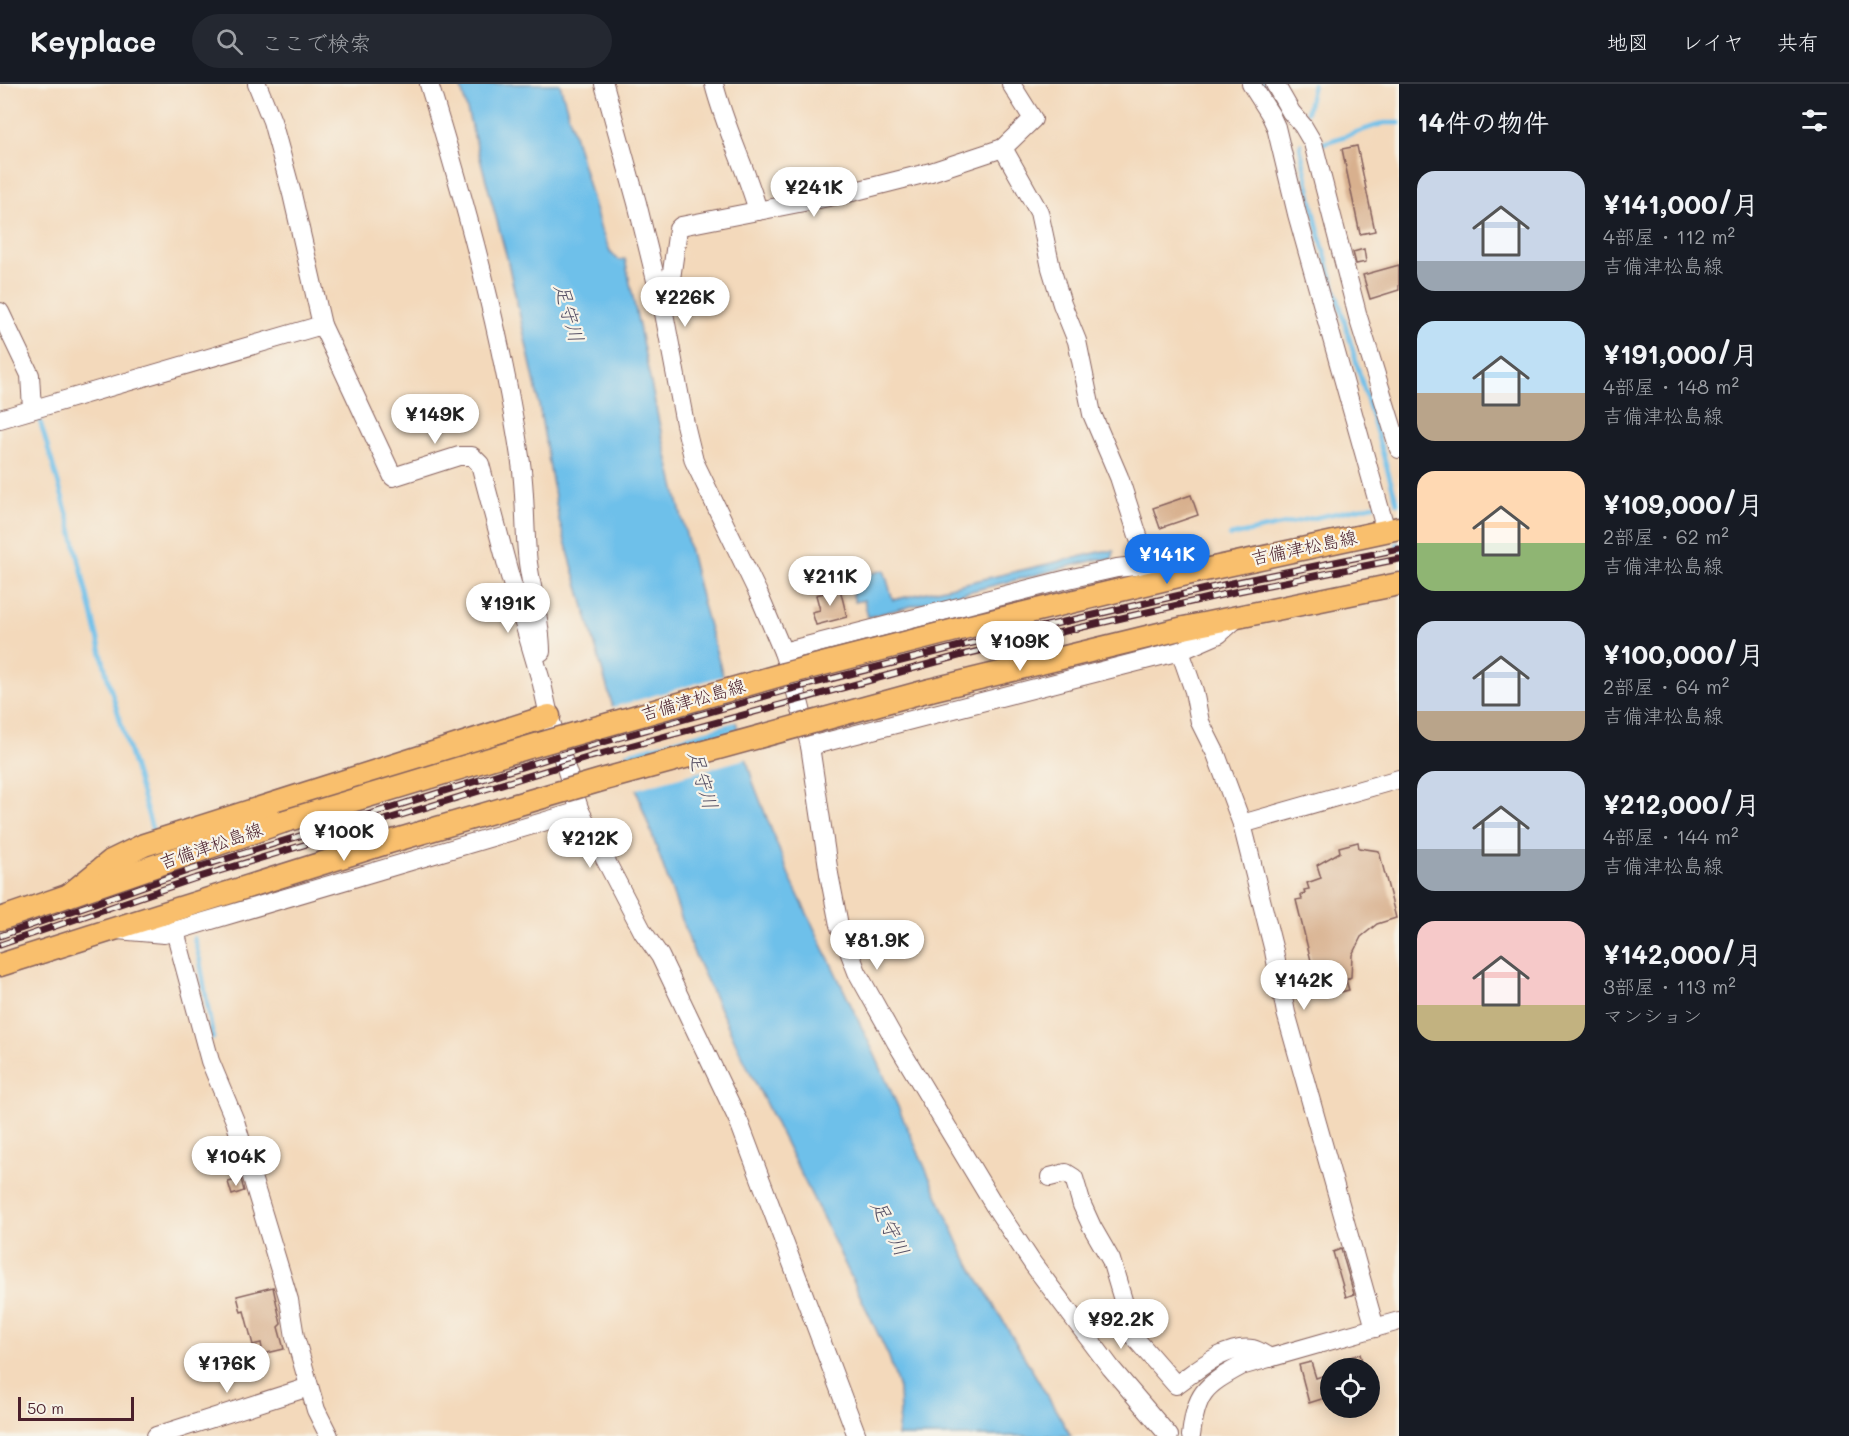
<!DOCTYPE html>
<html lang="ja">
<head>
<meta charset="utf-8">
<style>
  :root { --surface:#171b24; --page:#242831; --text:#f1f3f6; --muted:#9ea1a6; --line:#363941; --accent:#1a73e8 }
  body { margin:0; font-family:Mali,"Klee One",sans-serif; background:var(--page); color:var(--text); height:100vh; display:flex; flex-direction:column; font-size:22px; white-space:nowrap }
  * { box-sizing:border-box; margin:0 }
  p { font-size:20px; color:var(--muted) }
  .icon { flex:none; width:33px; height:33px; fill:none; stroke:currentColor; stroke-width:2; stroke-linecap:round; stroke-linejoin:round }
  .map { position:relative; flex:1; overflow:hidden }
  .details { display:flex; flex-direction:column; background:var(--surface); width:450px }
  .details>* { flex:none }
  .buttons { position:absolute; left:1320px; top:1274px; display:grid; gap:12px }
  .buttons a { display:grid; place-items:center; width:60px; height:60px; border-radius:50%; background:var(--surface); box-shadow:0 3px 15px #0003; font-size:30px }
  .scale { position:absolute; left:18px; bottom:15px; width:116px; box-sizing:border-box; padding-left:6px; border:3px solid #4a1f2b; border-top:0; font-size:16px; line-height:21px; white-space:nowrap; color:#4a1f2b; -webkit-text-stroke:4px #f7f3e8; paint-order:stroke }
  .price { position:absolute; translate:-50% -51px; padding:0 14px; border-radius:21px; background:#fff; color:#222; font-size:20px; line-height:39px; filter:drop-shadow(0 2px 3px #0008) }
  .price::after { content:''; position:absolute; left:50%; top:36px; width:18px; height:14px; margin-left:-9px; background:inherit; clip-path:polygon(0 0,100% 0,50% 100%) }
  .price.active { background:var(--accent); color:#fff }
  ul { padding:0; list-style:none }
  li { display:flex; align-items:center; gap:18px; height:150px; padding:0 18px }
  li span { display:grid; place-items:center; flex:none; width:168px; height:120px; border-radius:18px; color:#555 }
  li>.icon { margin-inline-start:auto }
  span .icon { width:72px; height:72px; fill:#fffc; stroke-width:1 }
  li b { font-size:26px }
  h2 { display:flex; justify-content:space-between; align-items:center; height:72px; padding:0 18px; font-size:26px }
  header { display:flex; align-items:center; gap:36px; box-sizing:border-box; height:84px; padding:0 30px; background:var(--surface); border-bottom:2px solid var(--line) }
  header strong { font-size:28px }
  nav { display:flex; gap:33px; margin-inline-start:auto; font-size:21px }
  .search { width:420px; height:54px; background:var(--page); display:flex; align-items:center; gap:15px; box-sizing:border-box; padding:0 21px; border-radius:33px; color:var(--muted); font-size:22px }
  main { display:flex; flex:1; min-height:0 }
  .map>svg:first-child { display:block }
  .water { fill:#6ec0ea; stroke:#5c708a; stroke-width:1.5 }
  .pier { fill:#f3d9bb }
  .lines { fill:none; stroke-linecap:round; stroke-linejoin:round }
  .stream { stroke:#6ec0ea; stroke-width:4.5 }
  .building { fill:#d8b08e }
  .minor-casing { stroke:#85605d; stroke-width:20 }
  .major-casing { stroke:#85605d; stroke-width:25 }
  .minor { stroke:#fff; stroke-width:18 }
  .major { stroke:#f9bf6d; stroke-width:22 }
  .rail-casing { stroke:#4a1f2b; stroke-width:7 }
  .rail { stroke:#f7f3e8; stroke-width:4.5; stroke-dasharray:14; stroke-linecap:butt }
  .major-bridge-casing { stroke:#85605d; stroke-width:25; stroke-linecap:butt }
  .major-bridge { stroke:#f9bf6d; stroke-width:22 }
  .labels { text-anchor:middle; stroke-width:4.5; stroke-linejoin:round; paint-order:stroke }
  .street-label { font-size:18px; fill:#4a1f2b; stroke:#f7f3e8 }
  .water-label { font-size:20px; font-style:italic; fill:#554f64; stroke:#f7f3e8 }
</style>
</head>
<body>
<header>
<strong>Keyplace</strong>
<div class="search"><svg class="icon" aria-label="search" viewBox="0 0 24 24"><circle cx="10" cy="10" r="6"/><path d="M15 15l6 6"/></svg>ここで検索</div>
<nav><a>地図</a><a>レイヤ</a><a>共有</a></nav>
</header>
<main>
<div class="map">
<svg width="1399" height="1352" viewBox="0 0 1399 1352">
  <rect width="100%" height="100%" fill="#f7f3e8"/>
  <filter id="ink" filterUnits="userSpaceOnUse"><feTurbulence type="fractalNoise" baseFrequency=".0167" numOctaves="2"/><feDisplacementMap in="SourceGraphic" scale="12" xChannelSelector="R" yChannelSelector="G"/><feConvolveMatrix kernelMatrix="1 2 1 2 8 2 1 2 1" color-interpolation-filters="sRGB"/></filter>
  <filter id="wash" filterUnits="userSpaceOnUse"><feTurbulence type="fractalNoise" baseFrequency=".008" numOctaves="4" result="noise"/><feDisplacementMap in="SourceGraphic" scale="24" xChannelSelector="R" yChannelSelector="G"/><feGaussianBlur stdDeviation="1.35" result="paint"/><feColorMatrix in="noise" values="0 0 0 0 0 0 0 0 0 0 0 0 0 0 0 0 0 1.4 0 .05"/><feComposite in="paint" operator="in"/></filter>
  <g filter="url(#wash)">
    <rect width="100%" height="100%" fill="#f3d9bb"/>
    <g class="water">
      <polygon points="460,0 560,0 601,146 611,169 618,176 625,175 660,343 703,521 753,698 790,794 875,971 963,1169 1071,1352 897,1352 900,1330 899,1305 889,1273 825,1138 740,968 693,867 639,714 559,436 536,304 507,174"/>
      <polygon points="1104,467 1114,467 1112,476 1099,475 868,533 864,516 855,518 851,505 860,502 859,493 884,486 893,516"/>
    </g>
    <g class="pier">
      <polygon points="726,591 732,613 616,646 609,624"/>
      <polygon points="733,617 739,637 622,669 617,649"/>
      <polygon points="742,648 749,674 633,706 626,680"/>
    </g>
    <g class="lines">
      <g class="stream">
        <polyline points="1262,0 1278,26"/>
        <polyline points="1307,28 1313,0"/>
        <polyline points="1287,51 1307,133"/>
        <polyline points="1301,60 1300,63 1320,153 1397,419"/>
        <polyline points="1318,61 1384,39 1399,39"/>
        <polyline points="40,337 70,439 107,592 154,751"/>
        <polyline points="1230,452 1374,421"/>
        <polyline points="1397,460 1399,465"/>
        <polyline points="194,854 200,877 213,954"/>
      </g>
    </g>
    <g id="blocks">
      <g class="building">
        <polygon points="1357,62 1375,147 1360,150 1342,65"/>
        <polygon points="1364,165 1366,178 1356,180 1353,168"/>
        <polygon points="1399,181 1399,206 1370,215 1363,191"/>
        <polygon points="1191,411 1198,431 1160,444 1153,424"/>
        <polygon points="840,505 847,533 816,541 812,528 820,526 816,511"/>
        <polygon points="1358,758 1359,764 1379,767 1396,834 1377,840 1361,853 1352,871 1351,893 1346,896 1349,906 1337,909 1335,899 1317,901 1296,816 1302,815 1301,811 1305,810 1304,806 1309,805 1307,799 1321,794 1317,781 1340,768 1339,763"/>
        <polygon points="241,1095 244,1107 232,1111 228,1098"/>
        <polygon points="1341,1165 1354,1210 1346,1213 1333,1168"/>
        <polygon points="273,1203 281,1240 278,1243 284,1265 263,1270 261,1259 253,1261 244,1227 241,1228 237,1212"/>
        <polygon points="1360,1270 1364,1284 1349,1284 1346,1274"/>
        <polygon points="1311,1278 1316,1294 1322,1292 1328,1313 1309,1319 1299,1281"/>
      </g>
    </g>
  </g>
  <g filter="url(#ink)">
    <use href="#blocks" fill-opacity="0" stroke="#85605d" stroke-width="1.5"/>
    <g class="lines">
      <defs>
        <g id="minor">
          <polyline points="257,0 272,37 292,110 322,241 393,393 459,372 472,372 480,380 509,489 542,600 549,632 580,727 643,848 660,872 739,1038 857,1352"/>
          <path d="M429,0C467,124 502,251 521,379C526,412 524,446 528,479C532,508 541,538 541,568"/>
          <polyline points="604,0 637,119 664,229 685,340 694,377 758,509 783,568 800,621 810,662 829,790 839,841 857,888 896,958 994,1121 1033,1180 1111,1284 1169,1352"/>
          <path d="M714,0C725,44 746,84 758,127"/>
          <polyline points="1011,0 1033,35 1003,64 1039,128 1051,184 1062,220 1077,257 1092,330 1119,393 1142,464 1143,481"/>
          <polyline points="1251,0 1270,30 1276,43 1297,130 1386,447"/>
          <polyline points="1275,0 1291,28 1303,42 1313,59 1358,233 1399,365"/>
          <polyline points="660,214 669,209 678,145 681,142 844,110 931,88 1003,64"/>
          <polyline points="0,228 30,291 32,325"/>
          <polyline points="0,335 322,241"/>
          <polyline points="1180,567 1194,607 1200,638 1216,670 1242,740"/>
          <polyline points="783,568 1068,495 1117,484 1143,481 1166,482 1194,487"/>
          <polyline points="810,662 1180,567 1219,550 1238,533"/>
          <polyline points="117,846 164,850 580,727"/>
          <polyline points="175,847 210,977 235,1037 289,1216 295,1253 316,1326 329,1352"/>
          <path d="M1050,1093L1066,1089L1074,1094L1082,1121L1092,1143L1111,1176L1134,1253L1176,1301C1196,1287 1226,1260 1253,1265C1258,1266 1265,1271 1270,1274"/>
          <polyline points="1375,1244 1286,929 1274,867 1242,740 1399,695"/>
          <polyline points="156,1352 309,1303"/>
          <path d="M1191,1352C1196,1309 1204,1302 1241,1282L1399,1237"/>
        </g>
        <g id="major">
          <polyline points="971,542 1195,488 1399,444"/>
          <polyline points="930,606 1184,544 1399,500"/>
          <polyline points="69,811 111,777 144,761 549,632"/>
          <polyline points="0,835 282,738"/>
          <polyline points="0,881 386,759"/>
        </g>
      </defs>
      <use href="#minor" class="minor-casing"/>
      <use href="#major" class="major-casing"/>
      <use href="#minor" class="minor"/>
      <use href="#major" class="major"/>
      <defs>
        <g id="rail">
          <polyline points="0,852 190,786 586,663 787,606 964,561 1232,499 1399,465"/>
          <polyline points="0,861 193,795 590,673 962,571 1234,508 1399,475"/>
        </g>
      </defs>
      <use href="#rail" class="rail-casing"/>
      <use href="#rail" class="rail"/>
      <defs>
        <g id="major-bridge">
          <polyline points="282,738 536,661 784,590 971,542"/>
          <polyline points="386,759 605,695 930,606"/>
        </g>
      </defs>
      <use href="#major-bridge" class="major-bridge-casing"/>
      <use href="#major-bridge" class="major-bridge"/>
    </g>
  </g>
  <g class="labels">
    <g class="street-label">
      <text transform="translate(1304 464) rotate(-12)" y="6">吉備津松島線</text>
      <text transform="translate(693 616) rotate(-16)" y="6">吉備津松島線</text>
      <text transform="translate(211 762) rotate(-19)" y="6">吉備津松島線</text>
    </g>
    <g class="water-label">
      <text transform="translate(569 229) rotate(74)" y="7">足守川</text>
      <text transform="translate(703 696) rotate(74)" y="7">足守川</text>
      <text transform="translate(890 1144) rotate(63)" y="7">足守川</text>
    </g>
  </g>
</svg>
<div class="buttons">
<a><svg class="icon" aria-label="locate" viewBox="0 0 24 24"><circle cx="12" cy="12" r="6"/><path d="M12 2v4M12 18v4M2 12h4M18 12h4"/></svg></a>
</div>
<div class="scale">50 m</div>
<b class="price" style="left:814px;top:134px">¥241K</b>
<b class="price" style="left:685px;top:244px">¥226K</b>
<b class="price" style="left:435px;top:361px">¥149K</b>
<b class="price active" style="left:1167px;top:501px">¥141K</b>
<b class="price" style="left:830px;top:523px">¥211K</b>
<b class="price" style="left:508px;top:550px">¥191K</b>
<b class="price" style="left:1020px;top:588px">¥109K</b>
<b class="price" style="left:344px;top:778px">¥100K</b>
<b class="price" style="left:590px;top:785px">¥212K</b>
<b class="price" style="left:877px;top:887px">¥81.9K</b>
<b class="price" style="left:1304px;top:927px">¥142K</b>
<b class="price" style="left:236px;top:1103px">¥104K</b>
<b class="price" style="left:1121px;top:1266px">¥92.2K</b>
<b class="price" style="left:227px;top:1310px">¥176K</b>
</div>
<section class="details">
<h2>14件の物件<svg class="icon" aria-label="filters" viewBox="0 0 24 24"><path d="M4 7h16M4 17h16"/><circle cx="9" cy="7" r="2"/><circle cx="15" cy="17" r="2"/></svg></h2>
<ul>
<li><span style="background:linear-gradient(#c9d6e8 75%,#9aa5b1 0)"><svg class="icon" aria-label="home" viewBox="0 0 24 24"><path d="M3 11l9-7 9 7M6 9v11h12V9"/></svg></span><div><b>¥141,000/月</b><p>4部屋 · 112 m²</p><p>吉備津松島線</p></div></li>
<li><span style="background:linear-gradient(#bfe0f5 60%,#b9a48a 0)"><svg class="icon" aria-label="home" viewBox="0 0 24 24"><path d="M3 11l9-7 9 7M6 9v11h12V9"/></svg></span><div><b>¥191,000/月</b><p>4部屋 · 148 m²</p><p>吉備津松島線</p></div></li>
<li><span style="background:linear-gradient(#ffd9b3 60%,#8fb573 0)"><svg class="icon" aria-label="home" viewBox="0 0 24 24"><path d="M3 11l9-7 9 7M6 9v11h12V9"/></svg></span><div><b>¥109,000/月</b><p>2部屋 · 62 m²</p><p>吉備津松島線</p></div></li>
<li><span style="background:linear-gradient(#c9d6e8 75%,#b9a48a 0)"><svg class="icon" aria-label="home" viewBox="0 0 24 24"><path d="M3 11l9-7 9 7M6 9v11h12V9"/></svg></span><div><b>¥100,000/月</b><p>2部屋 · 64 m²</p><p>吉備津松島線</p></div></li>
<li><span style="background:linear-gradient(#c9d6e8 65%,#9aa5b1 0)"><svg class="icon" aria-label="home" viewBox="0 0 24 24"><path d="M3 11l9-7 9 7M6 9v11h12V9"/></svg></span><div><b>¥212,000/月</b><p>4部屋 · 144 m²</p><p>吉備津松島線</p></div></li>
<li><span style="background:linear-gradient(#f6c9c9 70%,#c2b280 0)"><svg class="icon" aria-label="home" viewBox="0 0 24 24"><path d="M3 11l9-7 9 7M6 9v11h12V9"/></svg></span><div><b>¥142,000/月</b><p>3部屋 · 113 m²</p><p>マンション</p></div></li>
</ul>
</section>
</main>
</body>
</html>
